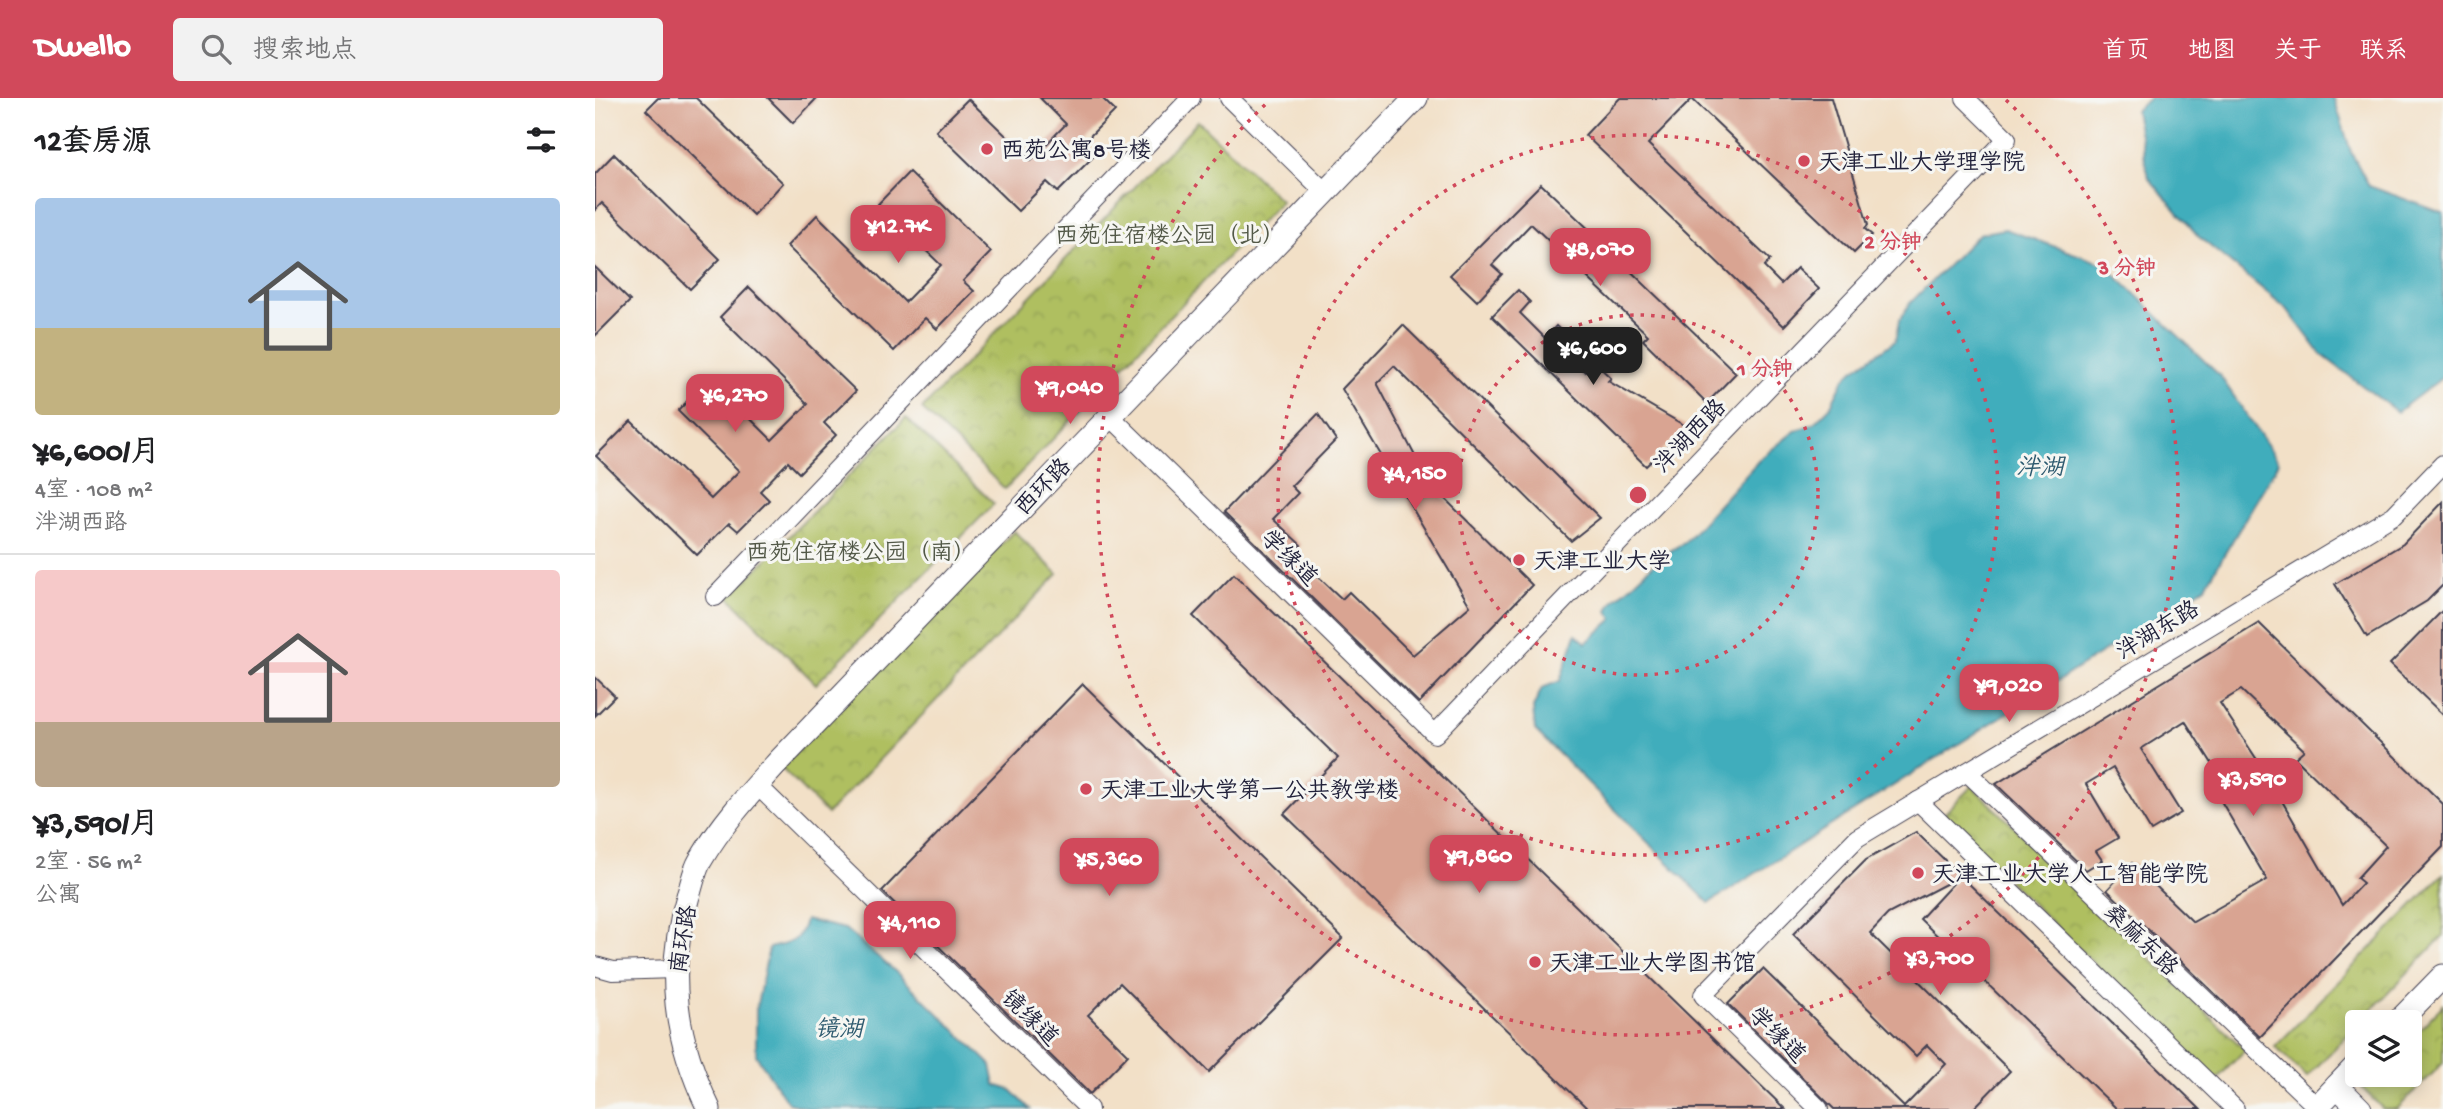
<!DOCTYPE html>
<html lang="zh">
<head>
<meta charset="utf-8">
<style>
  :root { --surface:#fff; --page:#f2f2f2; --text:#202124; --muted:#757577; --line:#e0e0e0; --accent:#d1495b }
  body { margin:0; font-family:"Gochi Hand","LXGW WenKai TC",sans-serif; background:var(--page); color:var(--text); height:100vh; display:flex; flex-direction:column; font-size:26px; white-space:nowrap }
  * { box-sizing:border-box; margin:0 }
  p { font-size:23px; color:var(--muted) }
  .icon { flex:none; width:38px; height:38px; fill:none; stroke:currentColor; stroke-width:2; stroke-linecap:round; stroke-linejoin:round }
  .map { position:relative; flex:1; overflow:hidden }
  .sheet { display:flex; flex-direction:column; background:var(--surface); width:595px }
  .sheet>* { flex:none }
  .fabs { position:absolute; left:1750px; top:912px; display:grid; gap:14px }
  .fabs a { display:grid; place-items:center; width:77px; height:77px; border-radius:7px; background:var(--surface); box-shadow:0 4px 18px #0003; font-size:35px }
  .price { position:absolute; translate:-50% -60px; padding:0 16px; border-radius:14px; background:var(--accent); color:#fff; font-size:23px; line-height:46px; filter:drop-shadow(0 2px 4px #0008) }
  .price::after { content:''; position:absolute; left:50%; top:42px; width:21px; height:16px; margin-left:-10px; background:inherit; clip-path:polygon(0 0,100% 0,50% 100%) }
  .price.current { background:#222; color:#fff }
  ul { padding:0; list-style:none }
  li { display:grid; align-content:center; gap:14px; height:371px; padding:0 35px }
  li+li { border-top:2px solid var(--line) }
  li span { display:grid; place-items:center; height:217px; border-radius:7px; color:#555 }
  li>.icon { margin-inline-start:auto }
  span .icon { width:126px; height:126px; fill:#fffc; stroke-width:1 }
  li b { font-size:30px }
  h2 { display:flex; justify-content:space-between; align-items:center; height:84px; padding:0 35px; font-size:30px }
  header { display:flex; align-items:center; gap:42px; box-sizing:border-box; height:98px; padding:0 35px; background:var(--accent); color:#fff }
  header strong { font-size:33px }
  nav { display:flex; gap:38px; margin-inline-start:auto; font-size:24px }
  .search { width:490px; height:63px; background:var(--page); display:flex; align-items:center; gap:18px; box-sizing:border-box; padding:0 24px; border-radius:7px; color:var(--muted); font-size:26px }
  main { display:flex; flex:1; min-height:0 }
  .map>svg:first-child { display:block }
  .park { fill:url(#park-crowns); stroke:#68704e; stroke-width:2 }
  .water { fill:#3fadbc; stroke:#30687c; stroke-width:2 }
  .building { fill:#d9a492; fill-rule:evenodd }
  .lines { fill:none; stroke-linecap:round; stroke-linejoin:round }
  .minor-casing { stroke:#413e50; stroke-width:20 }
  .tertiary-casing { stroke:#413e50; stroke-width:25 }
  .minor { stroke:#fff; stroke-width:18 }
  .tertiary { stroke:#fff; stroke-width:23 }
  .ring { fill:none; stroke:#d1495b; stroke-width:3.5; stroke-dasharray:3.5 7 }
  .poi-dot { fill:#d1495b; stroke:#f6f6f2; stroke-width:2.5 }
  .labels { text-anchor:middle; stroke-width:6; stroke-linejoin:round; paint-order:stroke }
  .poi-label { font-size:23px; fill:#22223b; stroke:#f6f6f2; text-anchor:start }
  .park-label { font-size:23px; fill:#535948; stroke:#f6f6f2 }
  .street-label { font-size:23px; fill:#22223b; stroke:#f6f6f2 }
  .water-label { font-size:24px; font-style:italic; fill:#2e5a6f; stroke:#f6f6f2 }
  .centre { fill:#d1495b; stroke:#f6f6f2; stroke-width:3.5 }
  .ring-label { font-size:21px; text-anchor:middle; font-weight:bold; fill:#d1495b; stroke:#f6f6f2; stroke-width:6; stroke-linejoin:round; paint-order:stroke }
</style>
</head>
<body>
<header>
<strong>Dwello</strong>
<div class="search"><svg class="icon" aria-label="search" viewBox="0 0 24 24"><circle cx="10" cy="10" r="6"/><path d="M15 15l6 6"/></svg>搜索地点</div>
<nav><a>首页</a><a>地图</a><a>关于</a><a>联系</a></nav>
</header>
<main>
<section class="sheet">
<h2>12套房源<svg class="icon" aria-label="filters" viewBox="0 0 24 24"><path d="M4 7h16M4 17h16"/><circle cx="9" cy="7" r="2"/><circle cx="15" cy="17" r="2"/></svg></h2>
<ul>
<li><span style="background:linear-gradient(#a9c7e8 60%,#c2b280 0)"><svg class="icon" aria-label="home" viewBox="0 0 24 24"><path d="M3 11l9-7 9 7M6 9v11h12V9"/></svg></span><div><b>¥6,600/月</b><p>4室 · 108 m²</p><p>泮湖西路</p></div></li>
<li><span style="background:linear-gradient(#f6c9c9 70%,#b9a48a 0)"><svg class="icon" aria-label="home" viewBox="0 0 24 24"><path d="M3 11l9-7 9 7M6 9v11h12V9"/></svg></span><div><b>¥3,590/月</b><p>2室 · 56 m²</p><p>公寓</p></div></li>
</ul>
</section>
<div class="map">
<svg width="1848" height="1011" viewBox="0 0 1848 1011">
  <defs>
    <pattern id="park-crowns" width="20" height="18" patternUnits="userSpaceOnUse" patternTransform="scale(1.75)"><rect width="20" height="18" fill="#afbf61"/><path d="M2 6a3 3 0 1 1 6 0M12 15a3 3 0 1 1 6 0" fill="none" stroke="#96a455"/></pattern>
  </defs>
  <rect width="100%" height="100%" fill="#f6f6f2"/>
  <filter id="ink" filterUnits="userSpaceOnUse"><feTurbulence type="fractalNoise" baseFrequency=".0143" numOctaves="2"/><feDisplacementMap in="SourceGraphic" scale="14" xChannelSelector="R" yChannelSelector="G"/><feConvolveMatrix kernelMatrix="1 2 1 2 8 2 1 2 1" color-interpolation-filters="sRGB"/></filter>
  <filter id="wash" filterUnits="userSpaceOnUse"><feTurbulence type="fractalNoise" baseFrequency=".00686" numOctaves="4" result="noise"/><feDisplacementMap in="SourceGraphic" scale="28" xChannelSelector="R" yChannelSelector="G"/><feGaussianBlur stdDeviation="1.57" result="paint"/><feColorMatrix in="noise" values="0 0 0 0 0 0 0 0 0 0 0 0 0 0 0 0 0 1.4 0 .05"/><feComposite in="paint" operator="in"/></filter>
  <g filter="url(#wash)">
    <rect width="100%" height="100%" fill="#f2e0c7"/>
    <g class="park">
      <polygon points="603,23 686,103 410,391 327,311"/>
      <polygon points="311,320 399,406 221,586 134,499"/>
      <polygon points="419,433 463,476 232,716 186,670"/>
      <polygon points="1377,688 1650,952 1620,983 1347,718"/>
      <polygon points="1848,776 1848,838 1765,924 1762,924 1762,927 1712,979 1680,949"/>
      <polygon points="1848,907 1848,965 1802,1011 1788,1011 1767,990 1780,977 1815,976 1815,941"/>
    </g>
    <g class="water">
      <polygon points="1555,0 1739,0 1756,54 1774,88 1848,115 1848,279 1802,314 1726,256 1692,211 1604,139 1554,80 1540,13"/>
      <path d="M1410,131L1509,166L1625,278L1684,364L1610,489L1114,805L940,632L938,610L947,590L965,583L981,536L991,545L1018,521L1013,513C1017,502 1023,499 1031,492C1052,474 1064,457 1089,445L1165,361L1200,333L1218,326L1235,309L1249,281L1258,272L1300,243L1304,223L1315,205L1384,136Z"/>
      <path d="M210,822L250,831L302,875L396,967L400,987L416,992L435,1011H215L193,1005L161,957V911L174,850C195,845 204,845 210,822Z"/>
    </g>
    <g id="blocks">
      <g class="building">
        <polygon points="63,0 101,0 188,85 158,117 51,12"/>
        <polygon points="173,0 222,0 198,25"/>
        <polygon points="445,0 507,0 520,13 488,45 500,57 463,94 452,84 423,113 341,33 373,1 436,62 471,26"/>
        <polygon points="1025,0 1236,0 1273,127 1270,131 1277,137 1259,155 1097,1 1053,46 1175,162 1169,169 1186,186 1202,170 1224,191 1189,228 990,37"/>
        <polygon points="19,56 125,161 95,191 7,105 0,112 0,76"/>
        <polygon points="314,74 396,154 368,183 379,193 342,231 330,220 299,253 192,148 222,117 310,204 346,167 283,106"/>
        <polygon points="946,86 1000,137 985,153 1017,155 1141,275 1112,305 1048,242 1053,237 936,126 897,167 907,176 882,203 855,177"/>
        <polygon points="0,169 35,203 0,238"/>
        <polygon points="154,189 261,293 229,325 241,337 204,375 193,364 165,393 174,402 143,433 134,425 102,457 1,358 36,323 116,401 144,373 83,313 114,280 177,342 213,306 125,219"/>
        <polygon points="923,192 935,204 925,215 950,240 961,228 976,242 967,252 990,274 999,264 1016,280 1013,283 1092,329 1051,368 897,218"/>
        <polygon points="808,227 1005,420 976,443 799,268 782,285 834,385 937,487 824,605 629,414 723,316 741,342 696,388 703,395 678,421 706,447 698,455 747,501 754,494 818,557 875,508 747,291"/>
        <polygon points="1848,404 1848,487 1832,503 1772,539 1740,486 1808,446"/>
        <polygon points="639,476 1190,1011 993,1011 689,716 743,660 598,518"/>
        <polygon points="1848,512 1848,617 1795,566"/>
        <path d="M1664,525L1848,706V749L1665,939L1512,792L1537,765L1598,824L1672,782L1626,703L1637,697L1590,623L1546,651L1586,715L1556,733L1518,670L1491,686L1523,740L1501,753L1507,762L1491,772L1401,686ZM1646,592L1709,652L1700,660L1791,748L1762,780L1768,785L1747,807L1672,677L1625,605Z"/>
        <polygon points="0,579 20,598 0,618"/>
        <polygon points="488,586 748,840 614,974 525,885 493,917 533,957 495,996 287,793"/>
        <polygon points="1321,734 1366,778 1605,1011 1522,1011 1325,821 1364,779 1293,816 1275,835 1415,973 1378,1011 1239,1011 1133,906 1168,871 1309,1009 1351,966 1332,947 1321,958 1198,836 1271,762"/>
      </g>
    </g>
  </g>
  <g filter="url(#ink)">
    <use href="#blocks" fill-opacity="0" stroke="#413e50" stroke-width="2"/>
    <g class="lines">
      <defs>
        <g id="minor">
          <polyline points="634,0 730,94"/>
          <polyline points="515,318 840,636 1412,41 1370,0"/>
          <polyline points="120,499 596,0"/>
          <polyline points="1372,674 1722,1009"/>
          <polyline points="162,687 494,1011"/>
          <polyline points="1323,703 1640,1011"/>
          <polyline points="0,868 18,873 79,871"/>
          <polyline points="1224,1011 1108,897 1262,740 1799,417 1848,366"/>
        </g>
        <g id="tertiary">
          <polyline points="1803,924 1848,878"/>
          <polyline points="1742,988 1765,1011"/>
          <path d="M114,1011C80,941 70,874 93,798C97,787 99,773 105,763C127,725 156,694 185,662L821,0"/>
          <polyline points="1720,1011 1762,967"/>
        </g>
      </defs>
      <use href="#minor" class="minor-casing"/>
      <use href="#tertiary" class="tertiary-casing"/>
      <use href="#minor" class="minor"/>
      <use href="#tertiary" class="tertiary"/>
    </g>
  </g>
  <g class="ring">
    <circle cx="1043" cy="397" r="180"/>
    <circle cx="1043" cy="397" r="360"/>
    <path d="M1411 2A540 540 0 1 1 675 2"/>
  </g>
  <g class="poi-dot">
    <circle cx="392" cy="51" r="7"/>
    <circle cx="1209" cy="63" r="7"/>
    <circle cx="924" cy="462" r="7"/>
    <circle cx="491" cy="691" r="7"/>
    <circle cx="1323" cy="775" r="7"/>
    <circle cx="940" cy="864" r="7"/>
  </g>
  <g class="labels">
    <g class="poi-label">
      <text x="406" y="59">西苑公寓8号楼</text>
      <text x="1223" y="71">天津工业大学理学院</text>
      <text x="938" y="470">天津工业大学</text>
      <text x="505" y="699">天津工业大学第一公共教学楼</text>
      <text x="1337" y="783">天津工业大学人工智能学院</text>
      <text x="954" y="872">天津工业大学图书馆</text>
    </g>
    <g class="park-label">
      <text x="575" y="144">西苑住宿楼公园（北）</text>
      <text x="266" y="461">西苑住宿楼公园（南）</text>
    </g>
    <g class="street-label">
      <text transform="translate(1094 337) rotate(-46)" y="8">泮湖西路</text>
      <text transform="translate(447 388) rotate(-46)" y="8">西环路</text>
      <text transform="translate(695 459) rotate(44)" y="8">学缘道</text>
      <text transform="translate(1562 531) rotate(-31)" y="8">泮湖东路</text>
      <text transform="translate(87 841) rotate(-81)" y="8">南环路</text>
      <text transform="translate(1547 841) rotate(44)" y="8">桑麻东路</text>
      <text transform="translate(436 919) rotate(44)" y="8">镜缘道</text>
      <text transform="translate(1183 936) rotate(44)" y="8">学缘道</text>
    </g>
    <g class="water-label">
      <text x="1445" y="376">泮湖</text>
      <text x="244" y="938">镜湖</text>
    </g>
  </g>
  <circle cx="1043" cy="397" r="10" class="centre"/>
  <g class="ring-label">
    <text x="1298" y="150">2 分钟</text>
    <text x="1532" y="176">3 分钟</text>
    <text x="1170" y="277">1 分钟</text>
  </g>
</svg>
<div class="fabs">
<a><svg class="icon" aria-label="layers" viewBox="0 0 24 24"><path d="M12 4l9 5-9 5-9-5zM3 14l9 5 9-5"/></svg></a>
</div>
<b class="price" style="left:303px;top:167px">¥12.7K</b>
<b class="price" style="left:1005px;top:190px">¥8,070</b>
<b class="price current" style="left:998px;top:289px">¥6,600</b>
<b class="price" style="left:475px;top:328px">¥9,040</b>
<b class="price" style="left:140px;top:336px">¥6,270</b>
<b class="price" style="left:820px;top:414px">¥4,150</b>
<b class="price" style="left:1414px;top:626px">¥9,020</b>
<b class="price" style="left:1658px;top:720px">¥3,590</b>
<b class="price" style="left:884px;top:797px">¥9,860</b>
<b class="price" style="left:514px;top:800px">¥5,360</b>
<b class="price" style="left:315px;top:863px">¥4,110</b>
<b class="price" style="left:1345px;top:899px">¥3,700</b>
</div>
</main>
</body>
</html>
